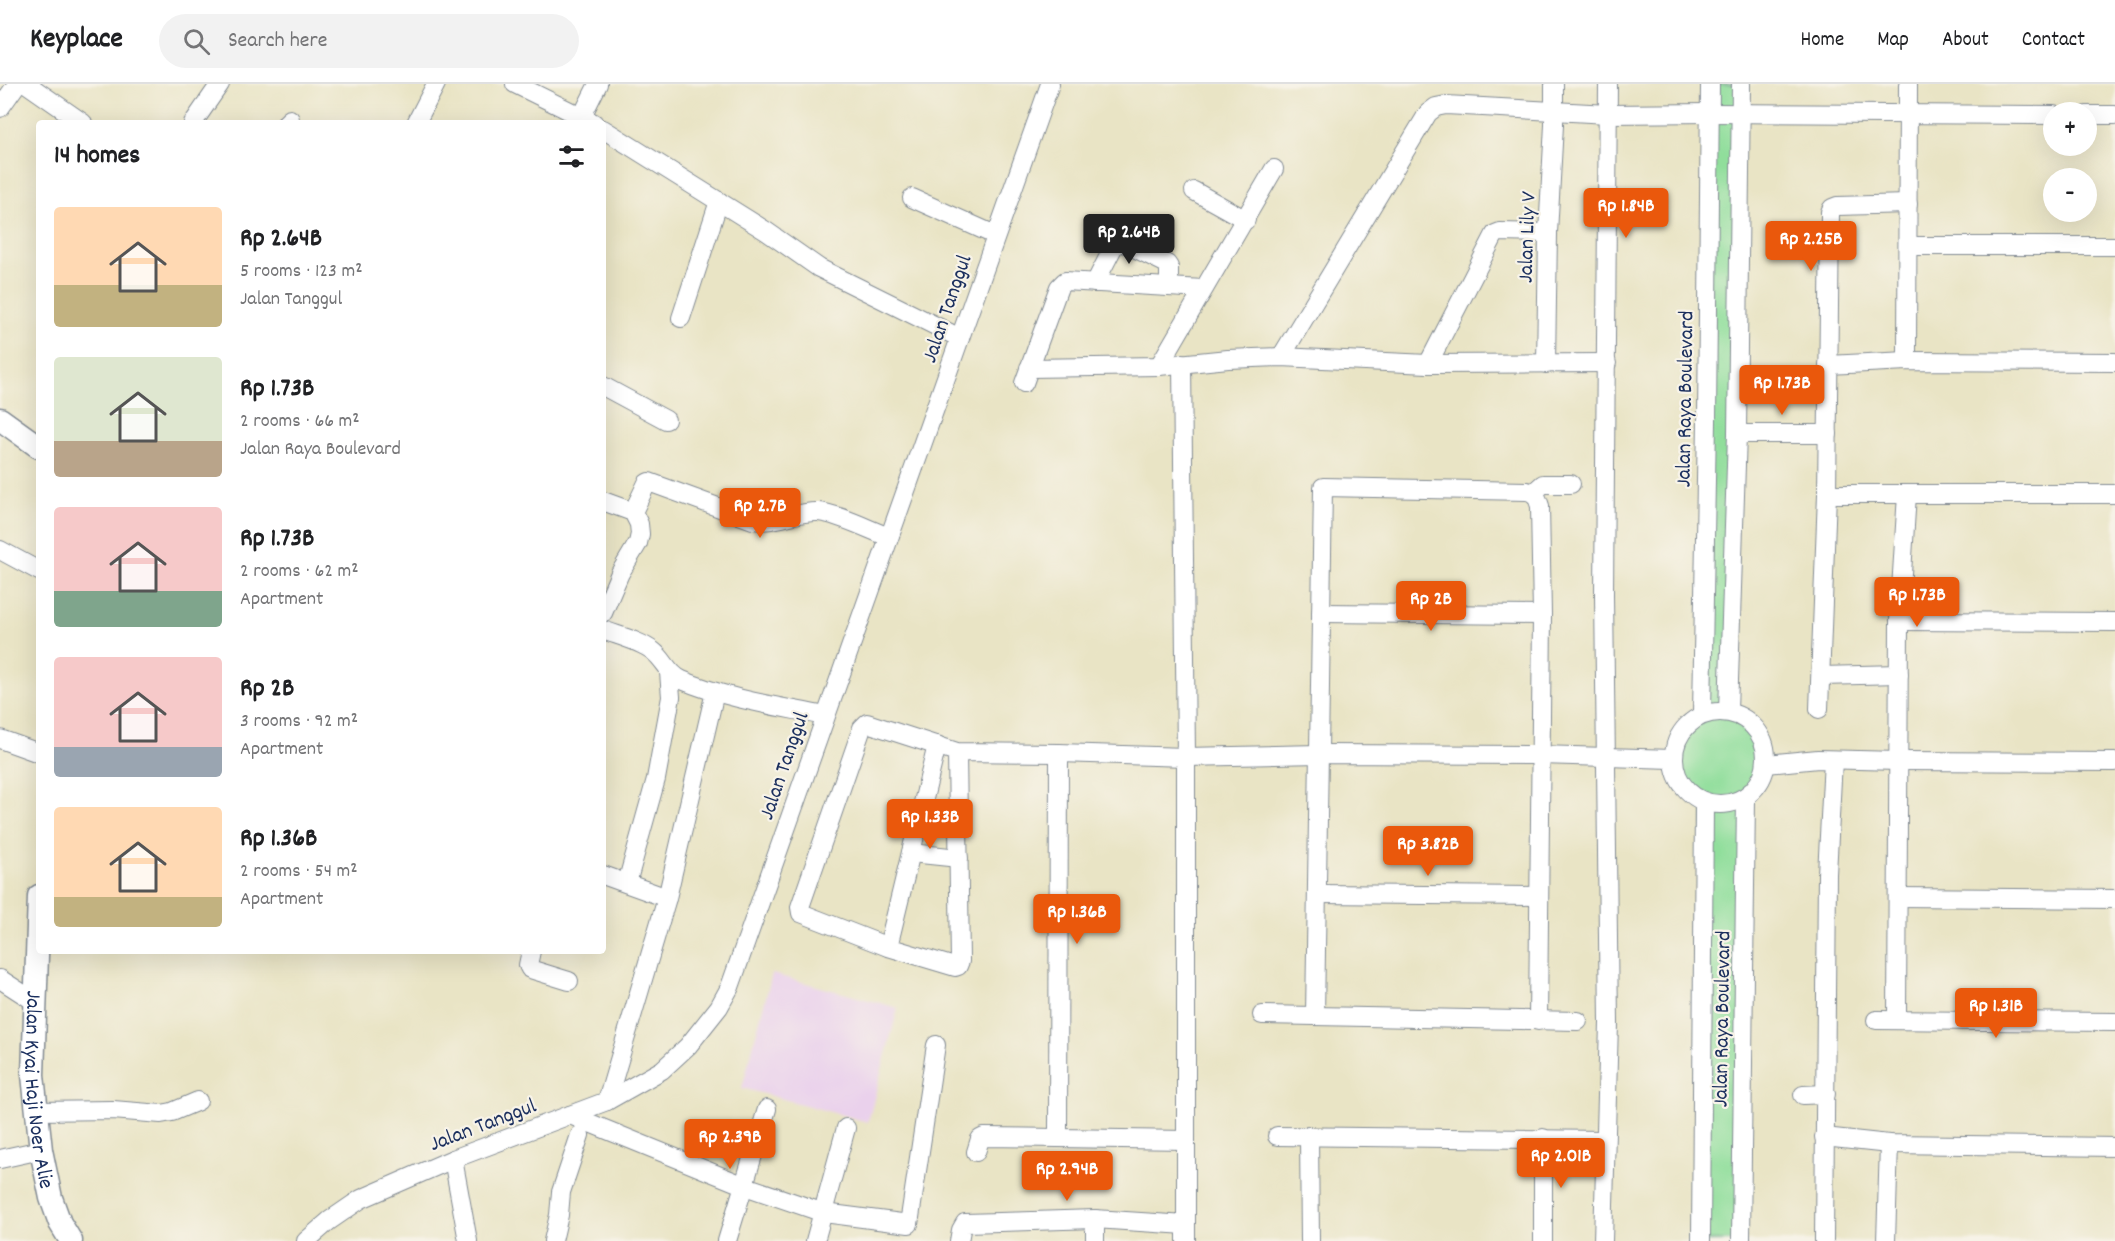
<!DOCTYPE html>
<html lang="en">
<head>
<meta charset="utf-8">
<style>
  :root { --surface:#fff; --page:#f2f2f2; --text:#202124; --muted:#757577; --line:#e0e0e0; --accent:#ea580c }
  body { margin:0; font-family:Dekko,sans-serif; background:var(--page); color:var(--text); height:100vh; display:flex; flex-direction:column; font-size:22px; white-space:nowrap }
  * { box-sizing:border-box; margin:0 }
  p { font-size:20px; color:var(--muted) }
  .icon { flex:none; width:33px; height:33px; fill:none; stroke:currentColor; stroke-width:2; stroke-linecap:round; stroke-linejoin:round }
  .map { position:relative; flex:1; overflow:hidden }
  .drawer { position:absolute; left:36px; top:36px; width:570px; height:834px; display:flex; flex-direction:column; background:var(--surface); border-radius:6px; box-shadow:0 6px 24px #0002 }
  .drawer>* { flex:none }
  .buttons { position:absolute; left:2043px; top:18px; display:grid; gap:12px }
  .buttons a { display:grid; place-items:center; width:54px; height:54px; border-radius:50%; background:var(--surface); box-shadow:0 6px 24px #0002; font-size:30px }
  .price { position:absolute; translate:-50% -51px; padding:0 14px; border-radius:6px; background:var(--accent); color:#fff; font-size:20px; line-height:39px; filter:drop-shadow(0 2px 3px #0008) }
  .price::after { content:''; position:absolute; left:50%; top:36px; width:18px; height:14px; margin-left:-9px; background:inherit; clip-path:polygon(0 0,100% 0,50% 100%) }
  .price.current { background:#222; color:#fff }
  ul { padding:0; list-style:none }
  li { display:flex; align-items:center; gap:18px; height:150px; padding:0 18px }
  li span { display:grid; place-items:center; flex:none; width:168px; height:120px; border-radius:6px; color:#555 }
  li>.icon { margin-inline-start:auto }
  span .icon { width:72px; height:72px; fill:#fffc; stroke-width:1 }
  li b { font-size:26px }
  h2 { display:flex; justify-content:space-between; align-items:center; height:72px; padding:0 18px; font-size:26px }
  header { display:flex; align-items:center; gap:36px; box-sizing:border-box; height:84px; padding:0 30px; background:var(--surface); border-bottom:2px solid var(--line) }
  header strong { font-size:28px }
  nav { display:flex; gap:33px; margin-inline-start:auto; font-size:21px }
  .search { width:420px; height:54px; background:var(--page); display:flex; align-items:center; gap:15px; box-sizing:border-box; padding:0 21px; border-radius:33px; color:var(--muted); font-size:22px }
  .map>svg:first-child { display:block }
  .built { fill:#ead1ec }
  .green { fill:#90de9b; stroke:#56867c; stroke-width:1.5 }
  .lines { fill:none; stroke-linecap:round; stroke-linejoin:round }
  .minor-casing { stroke:#828a92; stroke-width:20 }
  .tertiary-casing { stroke:#828a92; stroke-width:25 }
  .minor { stroke:#fff; stroke-width:18 }
  .tertiary { stroke:#fff; stroke-width:22 }
  .labels { text-anchor:middle; stroke-width:4.5; stroke-linejoin:round; paint-order:stroke }
  .street-label { font-size:22px; fill:#1b2f5e; stroke:#f7f3e8 }
</style>
</head>
<body>
<header>
<strong>Keyplace</strong>
<div class="search"><svg class="icon" aria-label="search" viewBox="0 0 24 24"><circle cx="10" cy="10" r="6"/><path d="M15 15l6 6"/></svg>Search here</div>
<nav><a>Home</a><a>Map</a><a>About</a><a>Contact</a></nav>
</header>
<div class="map">
<svg width="2115" height="1157" viewBox="0 0 2115 1157">
  <rect width="100%" height="100%" fill="#f7f3e8"/>
  <filter id="ink" filterUnits="userSpaceOnUse"><feTurbulence type="fractalNoise" baseFrequency=".0167" numOctaves="2"/><feDisplacementMap in="SourceGraphic" scale="12" xChannelSelector="R" yChannelSelector="G"/><feConvolveMatrix kernelMatrix="1 2 1 2 8 2 1 2 1" color-interpolation-filters="sRGB"/></filter>
  <filter id="wash" filterUnits="userSpaceOnUse"><feTurbulence type="fractalNoise" baseFrequency=".008" numOctaves="4" result="noise"/><feDisplacementMap in="SourceGraphic" scale="24" xChannelSelector="R" yChannelSelector="G"/><feGaussianBlur stdDeviation="1.35" result="paint"/><feColorMatrix in="noise" values="0 0 0 0 0 0 0 0 0 0 0 0 0 0 0 0 0 1.4 0 .05"/><feComposite in="paint" operator="in"/></filter>
  <g filter="url(#wash)">
    <rect width="100%" height="100%" fill="#e9e4c5"/>
    <polygon class="built" points="772,890 898,924 868,1038 742,1004"/>
    <polygon class="green" points="1710,0 1741,0 1728,627 1750,637 1764,656 1767,680 1760,699 1746,713 1741,1157 1701,1157 1704,718 1688,708 1677,693 1673,675 1680,648 1702,630"/>
  </g>
  <g filter="url(#ink)">
    <g class="lines">
      <defs>
        <g id="minor">
          <polyline points="27,0 83,39"/>
          <polyline points="515,0 594,39"/>
          <polyline points="0,24 17,0"/>
          <polyline points="2086,31 2115,31"/>
          <polyline points="582,32 598,0"/>
          <polyline points="193,39 220,0"/>
          <polyline points="286,39 290,35"/>
          <polyline points="416,39 436,0"/>
          <polyline points="603,45 766,147 819,184 960,254"/>
          <polyline points="1194,107 1246,136"/>
          <polyline points="912,114 995,151"/>
          <polyline points="1908,162 2115,162"/>
          <polyline points="1095,199 1115,160 1122,158 1167,180 1169,183 1169,203"/>
          <polyline points="681,234 719,117"/>
          <polyline points="1281,273 1428,29 1436,23 1446,21 1608,30 1710,29 2054,31"/>
          <polyline points="1907,277 1908,0"/>
          <polyline points="1182,279 1186,673 1186,1157"/>
          <polyline points="1428,280 1495,150 1500,148 1548,149"/>
          <polyline points="1546,280 1548,149 1554,41 1554,0"/>
          <polyline points="1828,281 1907,277 2115,278"/>
          <polyline points="1159,282 1274,85"/>
          <polyline points="1029,284 1159,282 1228,275 1281,273 1428,280 1607,279"/>
          <polyline points="1024,299 1059,203 1065,197 1203,205"/>
          <polyline points="603,302 666,336"/>
          <polyline points="1737,350 1828,350"/>
          <polyline points="1533,409 1543,400 1571,400"/>
          <polyline points="1827,410 2115,410"/>
          <polyline points="603,417 633,428 639,440 640,450 638,459 620,489 603,529"/>
          <path d="M633,428L647,399L649,398L753,436C775,440 796,427 818,428C836,429 870,446 889,453"/>
          <polyline points="0,466 39,487"/>
          <polyline points="1321,529 1542,531"/>
          <polyline points="1899,537 2115,538"/>
          <path d="M603,546C619,552 640,557 653,567C665,576 668,590 682,596C727,615 777,622 825,632"/>
          <polyline points="1821,592 1899,590"/>
          <polyline points="1819,625 1827,410 1830,128 1832,124 1837,122 1908,120"/>
          <polyline points="1728,627 1737,350 1741,0"/>
          <circle cx="1720" cy="674" r="46"/>
          <polyline points="1702,630 1707,337 1710,0"/>
          <polyline points="0,655 39,669"/>
          <polyline points="957,668 960,877 958,882 955,883 888,863 801,829 800,823 862,644 867,639 957,668 1059,669 1186,673 1319,670 1540,671 1673,675"/>
          <polyline points="1767,680 1818,675 1899,677 2115,678"/>
          <polyline points="911,769 959,774"/>
          <polyline points="603,791 667,814"/>
          <polyline points="627,799 656,695 671,613 669,588"/>
          <polyline points="1317,810 1539,812"/>
          <polyline points="1898,813 2115,815"/>
          <polyline points="888,863 937,661"/>
          <polyline points="531,867 528,881 530,885 569,897"/>
          <polyline points="0,895 34,917"/>
          <polyline points="1262,931 1578,937"/>
          <path d="M1315,932L1323,403L1527,407C1536,409 1537,413 1540,422L1542,531L1538,937"/>
          <polyline points="1876,936 2115,938"/>
          <polyline points="1897,936 1899,537 1907,410"/>
          <polyline points="1803,1011 1826,1010"/>
          <polyline points="607,1017 667,814 715,608"/>
          <polyline points="36,1027 113,1026 161,1030 172,1028 198,1017"/>
          <polyline points="570,1031 745,1102 824,1129 909,1140 936,961"/>
          <polyline points="1277,1052 1605,1056"/>
          <polyline points="1309,1052 1310,1157"/>
          <polyline points="1058,1053 1059,669"/>
          <polyline points="1824,1053 1889,1060 2115,1063"/>
          <polyline points="1543,1054 1543,1157"/>
          <polyline points="976,1068 980,1055 984,1053 1186,1056"/>
          <polyline points="0,1075 41,1066"/>
          <polyline points="453,1075 468,1157"/>
          <polyline points="306,1157 329,1137 361,1115 453,1075 607,1017 662,986 688,962 719,923 730,903 1050,0"/>
          <polyline points="553,1157 559,1131 561,1108 580,1051"/>
          <polyline points="727,1157 767,1025"/>
          <polyline points="815,1157 846,1044"/>
          <polyline points="959,1157 961,1146 965,1139 1095,1135 1186,1141"/>
          <polyline points="1095,1157 1095,1135"/>
          <polyline points="1603,1157 1609,939 1604,511 1608,0"/>
          <polyline points="1701,1157 1704,718"/>
          <polyline points="1741,1157 1746,713"/>
          <polyline points="1824,1157 1827,790 1833,676"/>
          <polyline points="1886,1157 1889,1060"/>
        </g>
        <g id="tertiary">
          <polyline points="0,335 39,363"/>
          <path id="s1" d="M39,812L33,991L41,1066L51,1114L60,1139L71,1157"/>
        </g>
      </defs>
      <use href="#minor" class="minor-casing"/>
      <use href="#tertiary" class="tertiary-casing"/>
      <use href="#minor" class="minor"/>
      <use href="#tertiary" class="tertiary"/>
    </g>
  </g>
  <g class="labels">
    <g class="street-label">
      <text transform="translate(1525 153) rotate(-88)" y="8">Jalan Lily V</text>
      <text transform="translate(945 224) rotate(-71)" y="8">Jalan Tanggul</text>
      <text transform="translate(1683 315) rotate(-89)" y="8">Jalan Raya Boulevard</text>
      <text transform="translate(782 681) rotate(-71)" y="8">Jalan Tanggul</text>
      <text transform="translate(1720 935) rotate(-89)" y="8">Jalan Raya Boulevard</text>
      <text dy="8" stroke="none"><textPath href="#s1" startOffset="194">Jalan Kyai Haji Noer Alie</textPath></text>
      <text transform="translate(482 1039) rotate(-21)" y="8">Jalan Tanggul</text>
    </g>
  </g>
</svg>
<div class="buttons">
<a>+</a>
<a>−</a>
</div>
<b class="price" style="left:1626px;top:155px">Rp 1.84B</b>
<b class="price current" style="left:1129px;top:181px">Rp 2.64B</b>
<b class="price" style="left:1811px;top:188px">Rp 2.25B</b>
<b class="price" style="left:1782px;top:332px">Rp 1.73B</b>
<b class="price" style="left:760px;top:455px">Rp 2.7B</b>
<b class="price" style="left:1917px;top:544px">Rp 1.73B</b>
<b class="price" style="left:1431px;top:548px">Rp 2B</b>
<b class="price" style="left:930px;top:766px">Rp 1.33B</b>
<b class="price" style="left:1428px;top:793px">Rp 3.82B</b>
<b class="price" style="left:1077px;top:861px">Rp 1.36B</b>
<b class="price" style="left:1996px;top:955px">Rp 1.31B</b>
<b class="price" style="left:730px;top:1086px">Rp 2.39B</b>
<b class="price" style="left:1561px;top:1105px">Rp 2.01B</b>
<b class="price" style="left:1067px;top:1118px">Rp 2.94B</b>
<section class="drawer">
<h2>14 homes<svg class="icon" aria-label="filters" viewBox="0 0 24 24"><path d="M4 7h16M4 17h16"/><circle cx="9" cy="7" r="2"/><circle cx="15" cy="17" r="2"/></svg></h2>
<ul>
<li><span style="background:linear-gradient(#ffd9b3 65%,#c2b280 0)"><svg class="icon" aria-label="home" viewBox="0 0 24 24"><path d="M3 11l9-7 9 7M6 9v11h12V9"/></svg></span><div><b>Rp 2.64B</b><p>5 rooms · 123 m²</p><p>Jalan Tanggul</p></div></li>
<li><span style="background:linear-gradient(#dfe7d0 70%,#b9a48a 0)"><svg class="icon" aria-label="home" viewBox="0 0 24 24"><path d="M3 11l9-7 9 7M6 9v11h12V9"/></svg></span><div><b>Rp 1.73B</b><p>2 rooms · 66 m²</p><p>Jalan Raya Boulevard</p></div></li>
<li><span style="background:linear-gradient(#f6c9c9 70%,#7fa58c 0)"><svg class="icon" aria-label="home" viewBox="0 0 24 24"><path d="M3 11l9-7 9 7M6 9v11h12V9"/></svg></span><div><b>Rp 1.73B</b><p>2 rooms · 62 m²</p><p>Apartment</p></div></li>
<li><span style="background:linear-gradient(#f6c9c9 75%,#9aa5b1 0)"><svg class="icon" aria-label="home" viewBox="0 0 24 24"><path d="M3 11l9-7 9 7M6 9v11h12V9"/></svg></span><div><b>Rp 2B</b><p>3 rooms · 92 m²</p><p>Apartment</p></div></li>
<li><span style="background:linear-gradient(#ffd9b3 75%,#c2b280 0)"><svg class="icon" aria-label="home" viewBox="0 0 24 24"><path d="M3 11l9-7 9 7M6 9v11h12V9"/></svg></span><div><b>Rp 1.36B</b><p>2 rooms · 54 m²</p><p>Apartment</p></div></li>
</ul>
</section>
</div>
</body>
</html>
